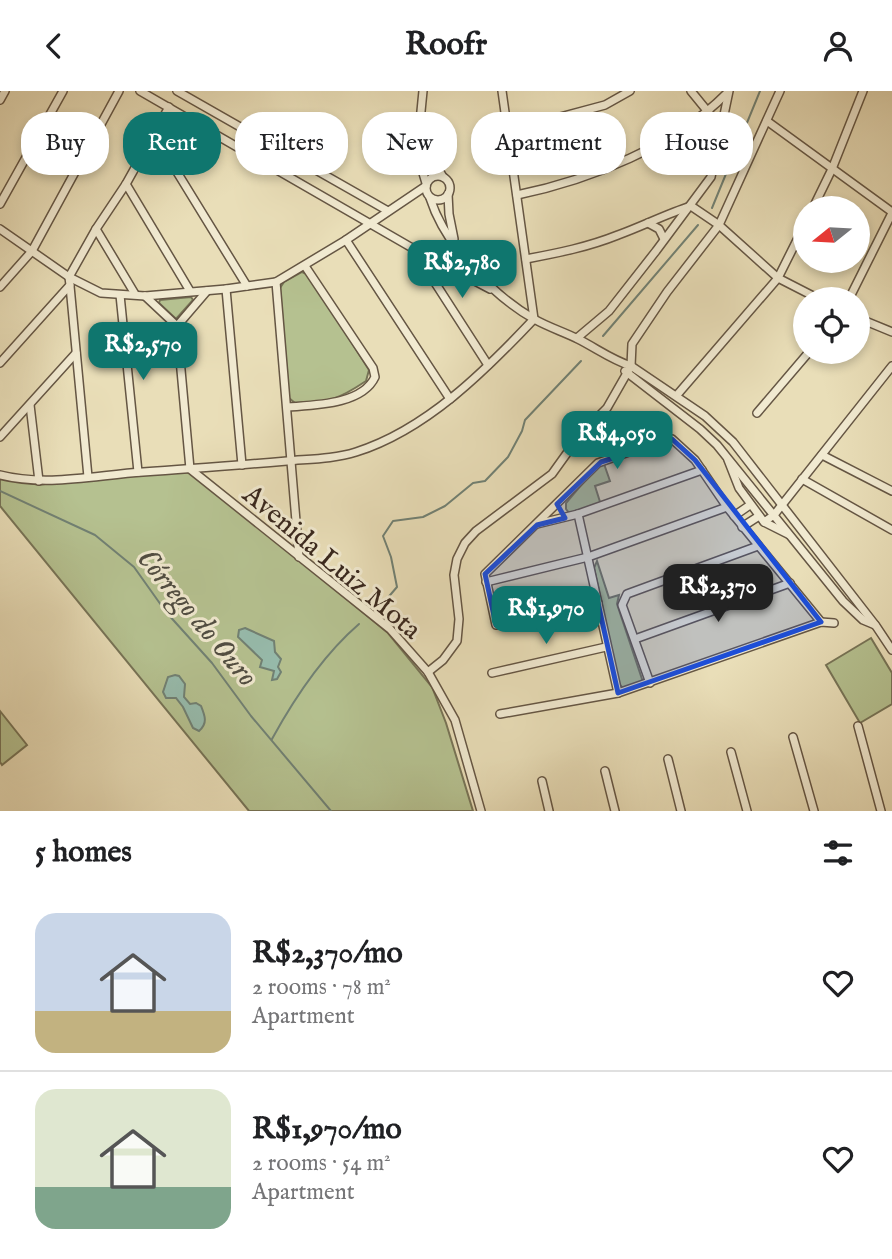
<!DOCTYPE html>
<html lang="en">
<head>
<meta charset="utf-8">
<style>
  :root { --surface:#fff; --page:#f6f6f6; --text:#202124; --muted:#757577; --line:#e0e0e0; --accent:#0f766e }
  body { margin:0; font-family:"IM FELL English",serif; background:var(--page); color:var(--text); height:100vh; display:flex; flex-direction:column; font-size:26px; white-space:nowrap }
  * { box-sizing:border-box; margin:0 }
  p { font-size:23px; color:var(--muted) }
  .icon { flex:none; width:38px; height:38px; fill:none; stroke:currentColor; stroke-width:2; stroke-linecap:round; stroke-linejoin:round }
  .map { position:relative; height:720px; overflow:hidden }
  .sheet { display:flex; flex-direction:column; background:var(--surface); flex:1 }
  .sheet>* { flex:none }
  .banner { position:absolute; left:21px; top:21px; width:850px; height:63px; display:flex; gap:14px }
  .needle { width:46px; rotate:252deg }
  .fabs { position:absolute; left:793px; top:105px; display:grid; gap:14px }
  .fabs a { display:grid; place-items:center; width:77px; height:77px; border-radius:50%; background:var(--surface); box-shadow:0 4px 10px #0003; font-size:35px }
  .price { position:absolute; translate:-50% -60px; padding:0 16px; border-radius:14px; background:var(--accent); color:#fff; font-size:23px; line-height:46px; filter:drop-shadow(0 2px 4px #0008) }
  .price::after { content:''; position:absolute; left:50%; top:42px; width:21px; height:16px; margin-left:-10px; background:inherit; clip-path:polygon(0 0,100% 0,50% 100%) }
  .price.selected { background:#222; color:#fff }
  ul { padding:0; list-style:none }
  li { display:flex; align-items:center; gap:21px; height:175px; padding:0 35px }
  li+li { border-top:2px solid var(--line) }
  li span { display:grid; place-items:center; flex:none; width:196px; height:140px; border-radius:21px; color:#555 }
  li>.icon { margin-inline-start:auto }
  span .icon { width:84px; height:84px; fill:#fffc; stroke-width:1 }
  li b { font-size:30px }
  h2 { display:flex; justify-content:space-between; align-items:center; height:84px; padding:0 35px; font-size:30px }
  .tag { padding:0 24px; border-radius:28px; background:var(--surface); box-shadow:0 4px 10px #0003; font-size:24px; line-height:63px }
  .tag.selected { background:var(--accent); color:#fff }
  header { display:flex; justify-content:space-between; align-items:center; height:91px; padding:0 35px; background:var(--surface); font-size:32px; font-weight:800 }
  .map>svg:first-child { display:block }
  .green { fill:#b5c190; stroke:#777457; stroke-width:2 }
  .water { fill:#97bcad; stroke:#718174; stroke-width:2 }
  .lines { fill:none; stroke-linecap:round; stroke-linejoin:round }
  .stream { stroke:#718174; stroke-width:2 }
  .minor-casing { stroke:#655644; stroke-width:10 }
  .minor { stroke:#f1ead1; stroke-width:7 }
  .marked { fill:#1d4ed8; fill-opacity:0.2; stroke:#1d4ed8; stroke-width:5; stroke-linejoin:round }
  .labels { text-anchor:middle; stroke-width:6; stroke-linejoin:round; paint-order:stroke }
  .street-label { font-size:28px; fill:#39281e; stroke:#f1ead1 }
  .water-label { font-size:30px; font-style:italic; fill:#504d42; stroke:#f1ead1 }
</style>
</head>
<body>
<header><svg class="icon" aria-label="back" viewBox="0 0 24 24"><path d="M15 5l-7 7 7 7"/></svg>Roofr<svg class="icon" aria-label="person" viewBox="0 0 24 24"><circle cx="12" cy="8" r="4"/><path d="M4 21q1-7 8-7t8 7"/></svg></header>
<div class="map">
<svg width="892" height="720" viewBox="0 0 892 720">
  <rect width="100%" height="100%" fill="#e9deb8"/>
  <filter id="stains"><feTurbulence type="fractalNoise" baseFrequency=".00286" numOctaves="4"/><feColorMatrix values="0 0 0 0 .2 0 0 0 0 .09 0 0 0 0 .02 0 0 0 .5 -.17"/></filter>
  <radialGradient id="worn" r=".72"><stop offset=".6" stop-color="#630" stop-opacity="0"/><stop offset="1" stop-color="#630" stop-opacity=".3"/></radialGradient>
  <g class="green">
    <path d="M302,181L309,184L369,279L366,290C336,310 331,310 295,312L289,307L280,197L284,191Z"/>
    <polygon points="191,206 193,209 176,228 159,212 160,209"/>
    <polygon points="603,370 610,390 595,395 601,414 570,423 566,418 566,412 598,374"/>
    <polygon points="190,379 388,542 432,596 446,632 473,720 249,720 0,415 0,386 39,394 89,386"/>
    <polygon points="597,470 609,507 619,504 617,513 643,591 623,597 619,593 594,477"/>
    <polygon points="871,547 892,582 892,613 860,632 826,574"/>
    <polygon points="0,620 27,654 2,674 0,671"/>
  </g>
  <g class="water">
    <polygon points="245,537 274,550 275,561 281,568 278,576 281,581 277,588 272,589 274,580 260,576 262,569 238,546 239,539"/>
    <path d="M175,584L179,585L185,593L184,606L190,613L196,612L201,615C205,625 208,632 199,640L193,637L183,616L176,607H166L163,601L168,586Z"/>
  </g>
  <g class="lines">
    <g class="stream">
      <polyline points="712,117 760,0"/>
      <polyline points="603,245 698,134"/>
      <polyline points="0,400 95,444 134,476 166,521 212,572 251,625 331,720"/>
      <polyline points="379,517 397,496 391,466 383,445 393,430 423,426 445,415 473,392 485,390 508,366 522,340 525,329 581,270"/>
      <path d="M272,648C295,606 322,565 359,533"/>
    </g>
    <defs>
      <g id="minor">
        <polyline points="140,0 414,158 490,198"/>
        <polyline points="177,0 388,120"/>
        <path d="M423,0C420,32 415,61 426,92"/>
        <polyline points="691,0 722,38"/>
        <polyline points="0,9 5,0"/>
        <polyline points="767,30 892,121"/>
        <polyline points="421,39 425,55 443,86"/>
        <polyline points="508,40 605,14 630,0"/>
        <polyline points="153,42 247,195"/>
        <circle cx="438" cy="97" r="12"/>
        <polyline points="126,93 190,200"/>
        <polyline points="448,103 449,123 454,148"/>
        <path d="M517,104C590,89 675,55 727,2"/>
        <path d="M430,107C445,154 492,204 534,228C548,236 564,241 578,248C596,257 612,269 631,275L705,325L733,351L876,535L892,559"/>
        <polyline points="0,113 63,0"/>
        <polyline points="813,117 832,78 863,0"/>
        <polyline points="648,132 659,138 664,148"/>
        <polyline points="0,138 69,186 101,202 145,205 226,198 276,191 346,149 426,95"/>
        <polyline points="96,138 135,203"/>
        <polyline points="346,149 450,308"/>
        <polyline points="414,159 488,274"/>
        <path d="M526,168C558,162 588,156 618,144C643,135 666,123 691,115L719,134L778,187L819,208"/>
        <polyline points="276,191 299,466"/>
        <polyline points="70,195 88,386"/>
        <polyline points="0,196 32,160 119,0"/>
        <polyline points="226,198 242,374"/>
        <polyline points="120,204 138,381"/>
        <polyline points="145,205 177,235 190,378 390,538 428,581 455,629 481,720"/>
        <polyline points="849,208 892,122"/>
        <polyline points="858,227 892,241"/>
        <polyline points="177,235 207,200"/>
        <polyline points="577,247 609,220 656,160 711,86 729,0"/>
        <polyline points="0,272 70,194 69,186 96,138 126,93 169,16"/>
        <polyline points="625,280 700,338 717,354 843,510 863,529 875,534"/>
        <polyline points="677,304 778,187 805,133"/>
        <polyline points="30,314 39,390"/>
        <path d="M288,316C313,314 362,314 375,286L373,277L305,175"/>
        <polyline points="757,322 809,261"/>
        <polyline points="0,346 76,262"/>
        <polyline points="822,364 892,400"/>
        <polyline points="728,369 739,397 764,431 788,443"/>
        <path d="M0,384C47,396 96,384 143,381C191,378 239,374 287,370C310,368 334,368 356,361C426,339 485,280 534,228L502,0"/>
        <polyline points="802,388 892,439"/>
        <polyline points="578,423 618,602"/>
        <polyline points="734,425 750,414"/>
        <polyline points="764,431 774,424 892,275"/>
        <polyline points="537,433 578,423 702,379"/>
        <polyline points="742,436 759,425"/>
        <polyline points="486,491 588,466 727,416"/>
        <polyline points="598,512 496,534 485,483 598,372 665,348 672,348 695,369 727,416 821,531"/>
        <polyline points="635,548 790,492"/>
        <polyline points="428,581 443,569 457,550 459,528 454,484 457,468 465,452 476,440 552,383 580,344 607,317 631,275 632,253 667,201 719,134 780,0"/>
        <polyline points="492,582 606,556"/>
        <polyline points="650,592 622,514 627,503 758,455"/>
        <polyline points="500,623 618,602 821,531 834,532"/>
        <polyline points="858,635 881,720"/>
        <polyline points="793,646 814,720"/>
        <polyline points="731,661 747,720"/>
        <polyline points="668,668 681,720"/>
        <polyline points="605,680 615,720"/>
        <polyline points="542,690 549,720"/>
      </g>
    </defs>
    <use href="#minor" class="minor-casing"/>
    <use href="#minor" class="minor"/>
  </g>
  <path class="marked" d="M672,348L695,369L821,531L618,602L598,512L496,534L485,483L537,434L565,427L557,413L601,371Z"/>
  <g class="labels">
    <g class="street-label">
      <text transform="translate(333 470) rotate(40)" y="10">Avenida Luiz Mota</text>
    </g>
    <g class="water-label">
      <text transform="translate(198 526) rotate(50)" y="10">Córrego do Ouro</text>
    </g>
  </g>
  <rect width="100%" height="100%" filter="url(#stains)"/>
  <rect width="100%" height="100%" fill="url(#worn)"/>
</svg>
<div class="fabs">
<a><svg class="needle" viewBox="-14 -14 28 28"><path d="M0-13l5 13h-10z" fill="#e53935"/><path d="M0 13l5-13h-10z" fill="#757577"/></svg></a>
<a><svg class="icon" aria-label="locate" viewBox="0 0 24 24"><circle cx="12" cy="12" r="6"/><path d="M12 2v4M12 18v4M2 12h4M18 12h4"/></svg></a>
</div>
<b class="price" style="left:462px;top:209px">R$2,780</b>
<b class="price" style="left:143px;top:291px">R$2,570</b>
<b class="price" style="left:617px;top:380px">R$4,050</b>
<b class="price selected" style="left:718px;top:533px">R$2,370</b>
<b class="price" style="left:546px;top:555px">R$1,970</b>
<div class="banner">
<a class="tag">Buy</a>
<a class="tag selected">Rent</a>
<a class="tag">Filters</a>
<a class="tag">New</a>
<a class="tag">Apartment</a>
<a class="tag">House</a>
</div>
</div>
<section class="sheet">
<h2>5 homes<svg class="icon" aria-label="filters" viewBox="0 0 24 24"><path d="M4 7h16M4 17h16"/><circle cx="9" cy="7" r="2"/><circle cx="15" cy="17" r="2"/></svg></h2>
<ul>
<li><span style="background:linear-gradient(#c9d6e8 70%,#c2b280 0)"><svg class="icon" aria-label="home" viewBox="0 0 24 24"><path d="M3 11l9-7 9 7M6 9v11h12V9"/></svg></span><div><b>R$2,370/mo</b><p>2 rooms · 78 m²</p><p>Apartment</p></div><svg class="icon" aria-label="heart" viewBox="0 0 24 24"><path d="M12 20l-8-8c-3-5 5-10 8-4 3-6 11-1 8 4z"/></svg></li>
<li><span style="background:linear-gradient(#dfe7d0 70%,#7fa58c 0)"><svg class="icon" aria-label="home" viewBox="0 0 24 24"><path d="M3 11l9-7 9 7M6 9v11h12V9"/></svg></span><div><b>R$1,970/mo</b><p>2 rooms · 54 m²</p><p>Apartment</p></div><svg class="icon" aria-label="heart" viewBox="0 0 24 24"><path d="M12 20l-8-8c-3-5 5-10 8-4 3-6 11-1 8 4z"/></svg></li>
</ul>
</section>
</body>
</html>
